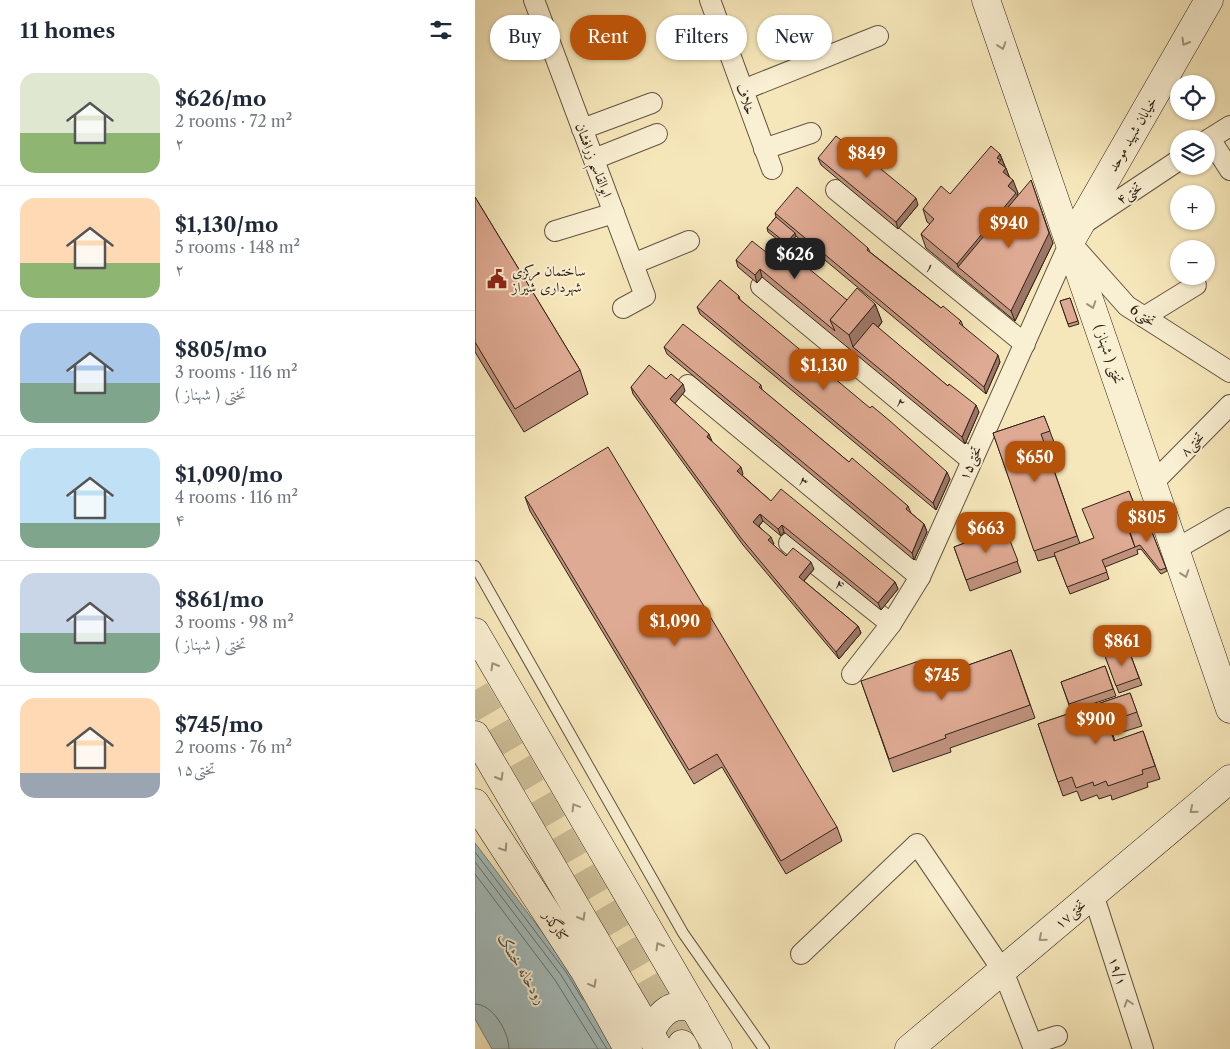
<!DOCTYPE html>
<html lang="en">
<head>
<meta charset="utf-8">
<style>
  :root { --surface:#fff; --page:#f2f2f3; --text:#1f2937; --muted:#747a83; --line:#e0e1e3; --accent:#b45309 }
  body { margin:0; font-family:"Libre Caslon Text",Amiri,serif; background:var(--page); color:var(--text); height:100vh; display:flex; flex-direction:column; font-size:19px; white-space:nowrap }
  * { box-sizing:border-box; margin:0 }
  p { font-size:16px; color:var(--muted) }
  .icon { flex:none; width:28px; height:28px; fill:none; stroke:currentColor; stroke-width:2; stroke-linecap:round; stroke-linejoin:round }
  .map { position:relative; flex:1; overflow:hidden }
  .details { display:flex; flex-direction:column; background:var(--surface); width:475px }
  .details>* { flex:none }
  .top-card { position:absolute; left:15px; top:15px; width:475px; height:45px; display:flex; gap:10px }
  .buttons { position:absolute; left:695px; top:75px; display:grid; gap:10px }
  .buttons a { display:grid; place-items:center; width:45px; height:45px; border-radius:50%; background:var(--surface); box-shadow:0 1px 4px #0004; font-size:25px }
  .price { position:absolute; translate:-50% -42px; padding:0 11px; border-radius:10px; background:var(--accent); color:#fff; font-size:16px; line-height:32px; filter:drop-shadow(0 1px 2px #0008) }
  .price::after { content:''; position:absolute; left:50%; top:30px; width:15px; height:11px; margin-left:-8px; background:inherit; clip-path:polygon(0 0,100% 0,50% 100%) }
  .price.on { background:#222; color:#fff }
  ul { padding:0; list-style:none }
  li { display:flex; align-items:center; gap:15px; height:125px; padding:0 20px }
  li+li { border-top:1px solid var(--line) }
  li span { display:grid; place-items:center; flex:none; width:140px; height:100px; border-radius:15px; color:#555 }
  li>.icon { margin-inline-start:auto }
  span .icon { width:60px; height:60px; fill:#fffc; stroke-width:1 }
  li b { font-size:21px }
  h2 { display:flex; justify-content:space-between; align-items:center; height:60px; padding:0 20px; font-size:21px }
  .chip { padding:0 18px; border-radius:22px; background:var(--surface); box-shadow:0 1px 4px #0004; font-size:18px; line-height:45px }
  .chip.on { background:var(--accent); color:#fff }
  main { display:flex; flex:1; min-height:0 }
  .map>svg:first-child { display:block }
  .water { fill:#a3bcbc; stroke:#757f7a }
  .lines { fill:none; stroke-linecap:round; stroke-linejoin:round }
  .shore { stroke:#6a706a; stroke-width:1 }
  .secondary-tunnel { stroke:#cec09a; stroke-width:28; stroke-dasharray:28 14; stroke-linecap:butt }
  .lane-casing { stroke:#625440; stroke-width:12 }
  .street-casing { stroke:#625440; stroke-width:22 }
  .secondary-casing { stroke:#302318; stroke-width:29 }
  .lane { stroke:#f9efd2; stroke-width:10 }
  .street { stroke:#f9efd2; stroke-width:20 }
  .secondary { stroke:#f9efd2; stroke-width:28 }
  .wall { fill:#c0927e; stroke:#302318 }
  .shaded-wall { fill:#9c7767; stroke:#302318 }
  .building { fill:#dfaa93; stroke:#302318 }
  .oneway { stroke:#9f937e }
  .labels { text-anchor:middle; stroke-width:4; stroke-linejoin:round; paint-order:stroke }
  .street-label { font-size:14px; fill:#302318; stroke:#f9efd2 }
  .poi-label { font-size:14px; fill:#302318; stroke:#f9efd2; text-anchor:start }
  .water-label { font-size:15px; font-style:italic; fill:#525149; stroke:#f9efd2 }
</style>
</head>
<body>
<main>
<section class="details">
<h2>11 homes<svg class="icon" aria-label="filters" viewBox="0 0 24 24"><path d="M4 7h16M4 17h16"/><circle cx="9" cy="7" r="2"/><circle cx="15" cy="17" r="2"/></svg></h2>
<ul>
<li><span style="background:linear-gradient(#dfe7d0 60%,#8fb573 0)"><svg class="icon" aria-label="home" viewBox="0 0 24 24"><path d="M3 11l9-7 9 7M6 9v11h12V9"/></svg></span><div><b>$626/mo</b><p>2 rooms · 72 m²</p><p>۲</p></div></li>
<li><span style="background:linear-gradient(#ffd9b3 65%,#8fb573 0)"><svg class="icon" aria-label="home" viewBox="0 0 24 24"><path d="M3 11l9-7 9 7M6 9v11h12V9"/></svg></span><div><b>$1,130/mo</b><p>5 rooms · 148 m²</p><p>۲</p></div></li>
<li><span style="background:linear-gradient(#a9c7e8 60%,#7fa58c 0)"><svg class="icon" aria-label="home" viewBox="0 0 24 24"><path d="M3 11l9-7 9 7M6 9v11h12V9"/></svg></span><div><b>$805/mo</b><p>3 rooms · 116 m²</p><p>تختی ( شهناز )</p></div></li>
<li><span style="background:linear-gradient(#bfe0f5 75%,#7fa58c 0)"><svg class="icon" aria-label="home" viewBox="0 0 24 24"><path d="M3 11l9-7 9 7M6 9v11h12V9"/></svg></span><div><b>$1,090/mo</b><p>4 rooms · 116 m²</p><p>۴</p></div></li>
<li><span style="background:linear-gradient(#c9d6e8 60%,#7fa58c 0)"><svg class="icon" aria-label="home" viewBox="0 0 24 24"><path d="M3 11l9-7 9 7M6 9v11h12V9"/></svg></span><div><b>$861/mo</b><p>3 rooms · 98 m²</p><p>تختی ( شهناز )</p></div></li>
<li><span style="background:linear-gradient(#ffd9b3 75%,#9aa5b1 0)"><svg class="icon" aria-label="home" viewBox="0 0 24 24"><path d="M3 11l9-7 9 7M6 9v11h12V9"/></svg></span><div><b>$745/mo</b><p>2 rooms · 76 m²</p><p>تختی۱۵</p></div></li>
</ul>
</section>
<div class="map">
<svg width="755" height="1049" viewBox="0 0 755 1049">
  <rect width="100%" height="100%" fill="#f6e7ba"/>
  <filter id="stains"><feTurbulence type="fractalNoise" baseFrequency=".004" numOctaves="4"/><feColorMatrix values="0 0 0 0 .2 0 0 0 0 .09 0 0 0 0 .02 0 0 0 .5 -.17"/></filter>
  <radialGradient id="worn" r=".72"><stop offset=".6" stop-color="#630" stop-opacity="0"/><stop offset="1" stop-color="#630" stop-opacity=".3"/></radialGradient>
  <polygon class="water" points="0,843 95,969 145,1049 17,1049 0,1019"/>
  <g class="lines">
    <g class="shore">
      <polyline points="0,852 91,972 108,1000"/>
      <polyline points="0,862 86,975 132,1049"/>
      <polyline points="0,874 80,980 123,1049"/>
      <path d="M0,1004C18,1004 34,1032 34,1049"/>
    </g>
    <polyline class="secondary-tunnel" points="0,690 207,1044"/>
    <defs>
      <polyline id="lane" points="0,566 208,933 289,1049"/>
      <g id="street">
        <polyline points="59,0 170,296 148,308"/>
        <polyline points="235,0 297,169"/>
        <polyline points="268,90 403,36"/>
        <polyline points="107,129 177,103"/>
        <polyline points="735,139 755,170"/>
        <polyline points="731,141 755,126"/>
        <polyline points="289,149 336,133"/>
        <polyline points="119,159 182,134"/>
        <polyline points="361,190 550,344"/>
        <polyline points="608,224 704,160"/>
        <polyline points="80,231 139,213"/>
        <polyline points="158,264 214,241"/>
        <polyline points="286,286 496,460"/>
        <polyline points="669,317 721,285"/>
        <polyline points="213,385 445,577"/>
        <polyline points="678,483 755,405"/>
        <polyline points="314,543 416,624"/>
        <polyline points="701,549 755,518"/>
        <polyline points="377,674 416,624 445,577 595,242 652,306 755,372"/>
        <polyline points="618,894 668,1049"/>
        <polyline points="326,954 442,844 528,971 557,1044 582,1036"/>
      </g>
      <g id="secondary">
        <polyline points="511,0 755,709"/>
        <polyline points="595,242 734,0"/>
        <polyline points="0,632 243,1049"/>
        <polyline points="0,735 184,1049"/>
        <polyline points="0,803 109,970 153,1049"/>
        <path d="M175,1033C184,1014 198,999 220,1009"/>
        <polyline points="207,1044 210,1049"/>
        <polyline points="434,1049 755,779"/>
      </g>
    </defs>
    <use href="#lane" class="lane-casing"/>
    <use href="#street" class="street-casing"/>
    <use href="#secondary" class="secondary-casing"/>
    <use href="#lane" class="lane"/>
    <use href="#street" class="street"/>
    <use href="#secondary" class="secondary"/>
  </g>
  <g class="wall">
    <polygon points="525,154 534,176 543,193 542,195 542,196 578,243 540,321 451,248 446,234 455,224 452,222 448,209 475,194"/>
    <polygon points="343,158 443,205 423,229 346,165"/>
    <polygon points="0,197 105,370 113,394 49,432 0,352"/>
    <polygon points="300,213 393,248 395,252 466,308 486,321 488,326 525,362 511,394 321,236 312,247 293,232 292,228 301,217"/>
    <polygon points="296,256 372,300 400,304 407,322 403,328 504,412 490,444 287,277 282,283 263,267 261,260"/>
    <polygon points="264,296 265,300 475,479 461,510 225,314 222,307"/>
    <polygon points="595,298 604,324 594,327 585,301"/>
    <polygon points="189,347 286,385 287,390 374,462 433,506 436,513 449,524 452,532 439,560 192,354"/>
    <polygon points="191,379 210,391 200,403 268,474 267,475 296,501 420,582 423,589 406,610 309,532 306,536 288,521 284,526 299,544 298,545 311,556 339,569 329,581 383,626 386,633 364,659 268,545 158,394 156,387"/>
    <polygon points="569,416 579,442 570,445 605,544 619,538 654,491 667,524 673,522 692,571 686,574 666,549 662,550 663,554 630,567 634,579 595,594 580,556 563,561 518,433"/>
    <polygon points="50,497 362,827 367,841 311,874 247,767 219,784 55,511"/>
    <polygon points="530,528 546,572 495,591 479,547"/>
    <polygon points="653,648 667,685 644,693 630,656"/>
    <polygon points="536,650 560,718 475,748 476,752 418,772 386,681 451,680"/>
    <polygon points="630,666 641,696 596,711 586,682"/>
    <polygon points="655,693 667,726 638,735 640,741 668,731 685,779 672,783 673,787 637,800 636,795 624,799 622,795 606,801 602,791 588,796 563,724"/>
  </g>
  <g class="shaded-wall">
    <polygon points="525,154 530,167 529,169 531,168 536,182 533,185 523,162 522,158"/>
    <polygon points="538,180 543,193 542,195 546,206 483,267 482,264 533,186"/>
    <polygon points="556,180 578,243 540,321 536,311"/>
    <polygon points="441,198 443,205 423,229 421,222"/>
    <polygon points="320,233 321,236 312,247 311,243"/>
    <polygon points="285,269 287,277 282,283 280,275"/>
    <polygon points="400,304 407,322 383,351 378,347 374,335"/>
    <polygon points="523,355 525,362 511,394 509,387"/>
    <polygon points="208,384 210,391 198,406 195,399"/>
    <polygon points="501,405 504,412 490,444 487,437"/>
    <polygon points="234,434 237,441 232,437"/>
    <polygon points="266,467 268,474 265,478 262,471"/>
    <polygon points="472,472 475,479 461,510 458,503"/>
    <polygon points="285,514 288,521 281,529 278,522"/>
    <polygon points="449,524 452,532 439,560 437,553"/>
    <polygon points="307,525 309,532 306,536 303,529"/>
    <polygon points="296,537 299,544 296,548 293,540"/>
    <polygon points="336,562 339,569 326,584 324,577"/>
    <polygon points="420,582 423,589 406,610 403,603"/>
    <polygon points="383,626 386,633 364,659 361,652"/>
  </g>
  <g class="building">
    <polygon points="361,136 381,152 383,150 441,198 421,222 343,158"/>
    <polygon points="516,146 525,154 522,158 526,160 523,162 531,168 528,172 538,180 533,186 541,193 482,264 446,234 459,219 448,209 466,186 475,194"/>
    <polygon points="556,180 574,233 536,311 483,267"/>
    <polygon points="322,187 393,248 392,250 466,308 468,306 486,321 484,323 523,355 509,387 300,213"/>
    <polygon points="0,197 105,370 40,409 0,342"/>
    <polygon points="301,217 320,233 311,243 292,228"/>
    <polygon points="277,241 296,256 305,245 372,300 355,320 360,331 285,269 280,275 261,260"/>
    <polygon points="245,280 264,296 263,298 395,408 397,406 415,421 472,472 458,503 222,307"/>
    <polygon points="382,288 400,304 374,335 355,320"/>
    <polygon points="595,298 603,321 593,324 585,301"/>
    <polygon points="398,323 473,386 474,384 501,405 487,437 378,347"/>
    <polygon points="208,324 286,385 284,387 374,462 377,458 433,506 431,509 449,524 437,553 189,347"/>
    <polygon points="174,365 191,379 196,374 208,384 195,399 234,434 232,437 266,467 262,471 296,501 306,489 420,582 403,603 307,525 303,529 285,514 278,522 296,537 293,540 311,556 318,548 336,562 324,577 383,626 361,652 266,538 156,387"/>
    <polygon points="569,416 575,431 566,434 602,536 559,551 518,433"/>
    <polygon points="133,447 362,827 306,861 242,754 214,770 50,497"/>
    <polygon points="654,491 665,520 652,526 660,547 627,560 632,572 592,587 579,553 619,538 607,509"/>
    <polygon points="673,522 691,568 685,570 665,545 660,547 654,529"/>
    <polygon points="530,528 543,561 491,580 479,547"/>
    <polygon points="653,648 664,678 641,686 630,656"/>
    <polygon points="536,650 555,705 470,735 471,738 414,759 386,681 444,661 451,680"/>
    <polygon points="630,666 638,689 594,704 586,682"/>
    <polygon points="655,693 662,712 633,722 639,741 668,731 680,766 667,770 668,774 633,786 631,781 619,786 618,782 601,788 597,777 583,782 563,724"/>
  </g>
  <defs><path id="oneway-chevron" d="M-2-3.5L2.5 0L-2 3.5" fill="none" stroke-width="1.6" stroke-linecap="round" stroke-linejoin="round" transform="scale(1.25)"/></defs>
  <g class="oneway">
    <use href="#oneway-chevron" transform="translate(710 42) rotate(120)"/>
    <use href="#oneway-chevron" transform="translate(527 46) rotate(71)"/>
    <use href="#oneway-chevron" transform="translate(617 305) rotate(71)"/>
    <use href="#oneway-chevron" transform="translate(710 574) rotate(71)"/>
    <use href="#oneway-chevron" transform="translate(19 666) rotate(-120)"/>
    <use href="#oneway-chevron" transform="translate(25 777) rotate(60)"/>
    <use href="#oneway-chevron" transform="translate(100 807) rotate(-121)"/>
    <use href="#oneway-chevron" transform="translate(718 810) rotate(140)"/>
    <use href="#oneway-chevron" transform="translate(29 848) rotate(57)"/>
    <use href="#oneway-chevron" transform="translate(107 917) rotate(60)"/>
    <use href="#oneway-chevron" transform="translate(567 938) rotate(139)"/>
    <use href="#oneway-chevron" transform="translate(184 946) rotate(-120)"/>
    <use href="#oneway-chevron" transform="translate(118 984) rotate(61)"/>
    <use href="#oneway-chevron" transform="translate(653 1003) rotate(-108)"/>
  </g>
  <defs>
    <symbol id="civic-bare" viewBox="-9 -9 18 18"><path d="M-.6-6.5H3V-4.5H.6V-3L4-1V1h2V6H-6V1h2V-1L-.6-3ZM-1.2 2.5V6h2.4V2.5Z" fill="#8f2418" stroke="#f9efd2" stroke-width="2.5" paint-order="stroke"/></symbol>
  </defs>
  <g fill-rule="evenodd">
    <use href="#civic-bare" x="8" y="265" width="28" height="28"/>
  </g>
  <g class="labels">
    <g class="street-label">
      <text transform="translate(271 99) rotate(70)" y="5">خلاف</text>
      <text transform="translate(657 134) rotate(-60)" y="5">خیابان شهید موحد</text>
      <text transform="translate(119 160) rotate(69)" y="5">ابوالقاسم زرافشان</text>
      <text transform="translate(654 193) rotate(-34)" y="5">تختی۴</text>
      <text transform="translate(455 267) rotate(39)" y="5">۱</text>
      <text transform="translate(668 315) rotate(34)" y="5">6تختی</text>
      <text transform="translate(634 354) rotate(71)" y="5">تختی ( شهناز )</text>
      <text transform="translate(426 402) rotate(40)" y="5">۲</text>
      <text transform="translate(717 444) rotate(-45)" y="5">تختی۸</text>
      <text transform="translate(495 463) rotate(-66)" y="5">تختی۱۵</text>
      <text transform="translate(329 481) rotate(40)" y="5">۳</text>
      <text transform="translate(365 584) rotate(39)" y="5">۴</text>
      <text transform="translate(595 914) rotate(-41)" y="5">تختی۱۷</text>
      <text transform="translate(81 926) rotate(57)" y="5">کنارگذر</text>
      <text transform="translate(643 971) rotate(72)" y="5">۱۹/۱</text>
    </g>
    <g class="poi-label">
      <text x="37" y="276">ساختمان مرکزی<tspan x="37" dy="16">شهرداری شیراز</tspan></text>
    </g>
    <g class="water-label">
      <text transform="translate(47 969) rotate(59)" y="5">رودخانه خشک</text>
    </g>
  </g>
  <rect width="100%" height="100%" filter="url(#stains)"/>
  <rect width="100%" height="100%" fill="url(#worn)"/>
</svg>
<div class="buttons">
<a><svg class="icon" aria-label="locate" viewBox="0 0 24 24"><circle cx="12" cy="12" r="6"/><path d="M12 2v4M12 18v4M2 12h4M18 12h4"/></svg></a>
<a><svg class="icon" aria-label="layers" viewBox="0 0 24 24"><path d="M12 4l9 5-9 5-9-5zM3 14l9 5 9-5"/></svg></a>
<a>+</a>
<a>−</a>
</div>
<b class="price" style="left:392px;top:179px">$849</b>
<b class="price" style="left:534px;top:249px">$940</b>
<b class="price on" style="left:320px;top:280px">$626</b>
<b class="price" style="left:349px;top:391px">$1,130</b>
<b class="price" style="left:560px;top:483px">$650</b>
<b class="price" style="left:672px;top:543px">$805</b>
<b class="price" style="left:511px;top:554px">$663</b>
<b class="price" style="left:200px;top:647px">$1,090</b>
<b class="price" style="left:647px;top:667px">$861</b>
<b class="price" style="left:467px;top:701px">$745</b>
<b class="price" style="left:621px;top:745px">$900</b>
<div class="top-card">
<a class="chip">Buy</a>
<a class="chip on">Rent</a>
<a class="chip">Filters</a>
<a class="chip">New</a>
</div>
</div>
</main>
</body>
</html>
